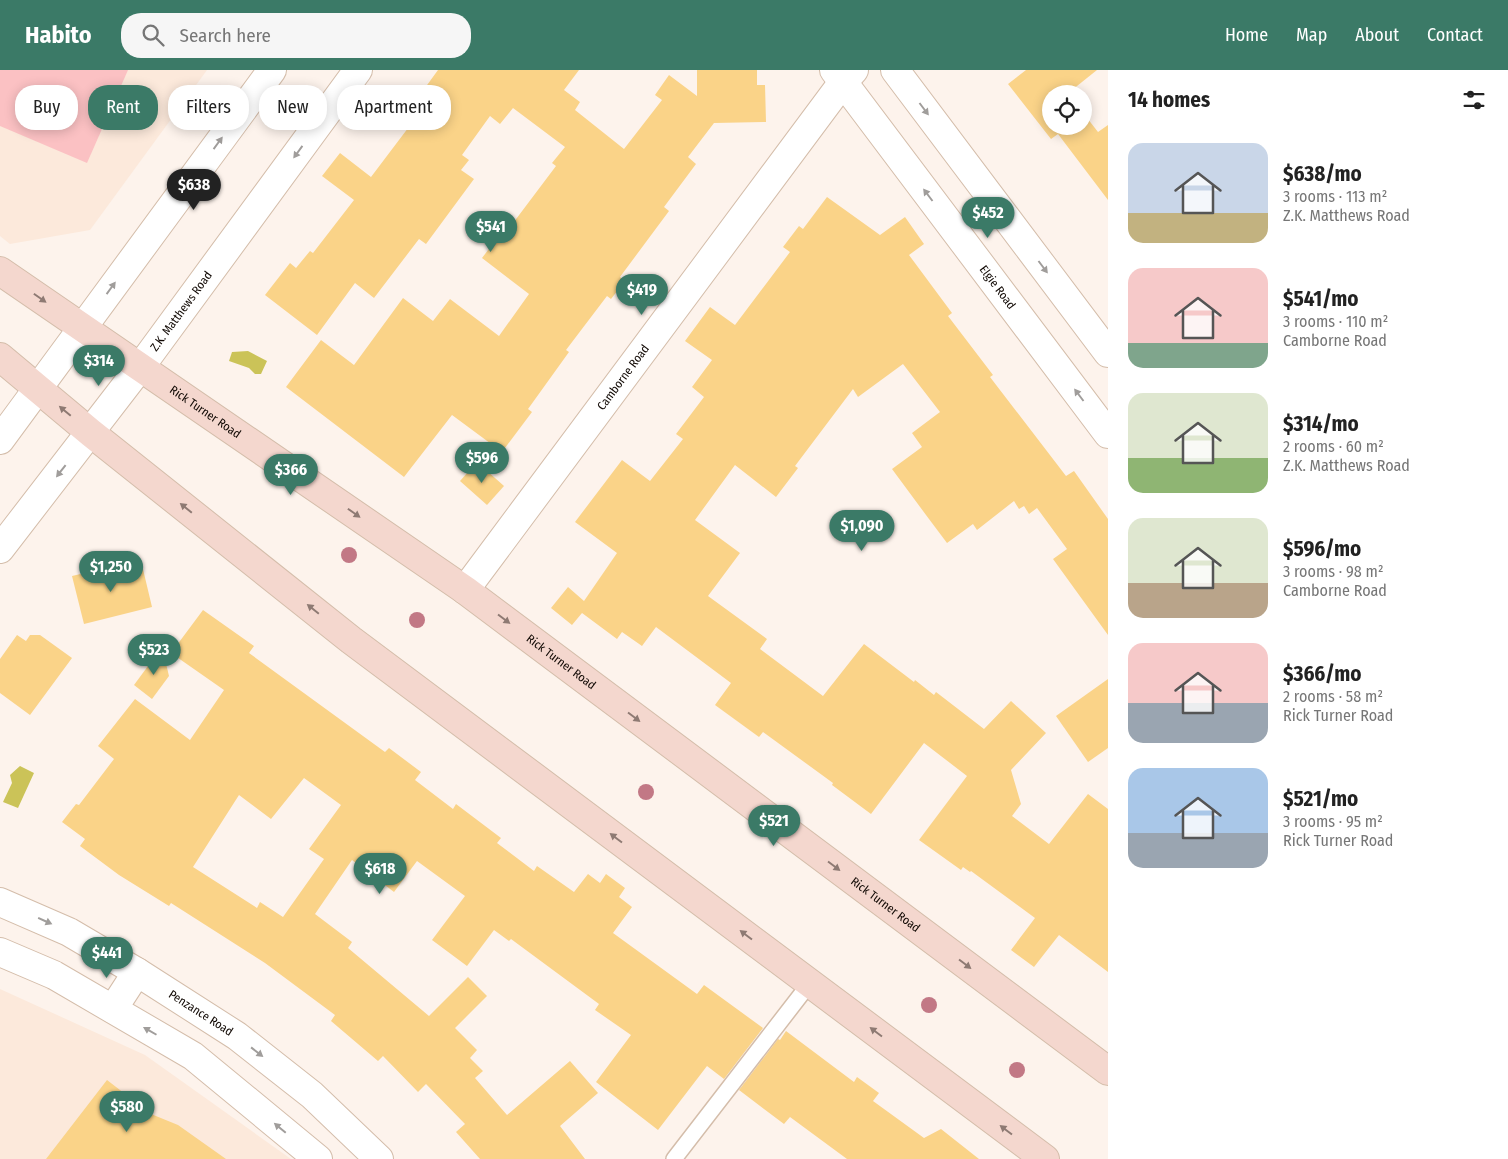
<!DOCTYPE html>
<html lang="en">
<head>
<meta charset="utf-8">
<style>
  :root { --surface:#fff; --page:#f6f6f6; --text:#222; --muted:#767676; --accent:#3b7a67 }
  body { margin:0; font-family:"Fira Sans Condensed",sans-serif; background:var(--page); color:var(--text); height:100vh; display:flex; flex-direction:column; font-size:19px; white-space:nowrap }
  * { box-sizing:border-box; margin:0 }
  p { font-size:16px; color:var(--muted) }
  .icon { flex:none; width:28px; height:28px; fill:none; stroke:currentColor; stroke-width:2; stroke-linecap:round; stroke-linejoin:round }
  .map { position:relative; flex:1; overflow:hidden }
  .side { display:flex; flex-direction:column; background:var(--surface); width:400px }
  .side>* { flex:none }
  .banner { position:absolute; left:15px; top:15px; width:475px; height:45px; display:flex; gap:10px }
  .fabs { position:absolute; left:1042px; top:15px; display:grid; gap:10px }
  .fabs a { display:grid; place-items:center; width:50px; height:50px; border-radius:50%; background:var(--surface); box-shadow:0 2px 12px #0003; font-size:25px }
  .price { position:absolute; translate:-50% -42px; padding:0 11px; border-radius:18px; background:var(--accent); color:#fff; font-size:16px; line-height:32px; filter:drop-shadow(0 1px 2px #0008) }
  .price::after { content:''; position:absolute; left:50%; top:30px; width:15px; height:11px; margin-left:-8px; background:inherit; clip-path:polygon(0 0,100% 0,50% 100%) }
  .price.active { background:#222; color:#fff }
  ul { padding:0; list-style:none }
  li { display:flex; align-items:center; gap:15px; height:125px; padding:0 20px }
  li span { display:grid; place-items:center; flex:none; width:140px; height:100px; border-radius:15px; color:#555 }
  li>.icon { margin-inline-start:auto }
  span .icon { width:60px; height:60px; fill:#fffc; stroke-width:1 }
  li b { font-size:21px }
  h2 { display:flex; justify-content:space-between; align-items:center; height:60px; padding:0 20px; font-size:21px }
  .pill { padding:0 18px; border-radius:20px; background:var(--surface); box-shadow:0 2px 12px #0003; font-size:18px; line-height:45px }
  .pill.active { background:var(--accent); color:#fff }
  header { display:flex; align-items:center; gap:30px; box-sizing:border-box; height:70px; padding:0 25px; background:var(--accent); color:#fff }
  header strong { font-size:24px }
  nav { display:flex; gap:28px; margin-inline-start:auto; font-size:18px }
  .search { width:350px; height:45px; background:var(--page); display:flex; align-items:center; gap:12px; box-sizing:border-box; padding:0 18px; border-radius:20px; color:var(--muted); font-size:19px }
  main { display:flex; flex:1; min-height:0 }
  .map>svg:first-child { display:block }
  .built { fill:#fce9db }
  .green { fill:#fbc1c3 }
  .water { fill:#cbc358 }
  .building { fill:#fad388; fill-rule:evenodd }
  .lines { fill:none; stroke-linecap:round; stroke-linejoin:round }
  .service-casing { stroke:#d4bdaa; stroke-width:18 }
  .minor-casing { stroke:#d4bdaa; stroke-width:30 }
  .tertiary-casing { stroke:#d4bdaa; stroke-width:30 }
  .secondary-casing { stroke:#d4bdaa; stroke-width:30 }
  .service { stroke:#fff; stroke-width:15 }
  .minor { stroke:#fff; stroke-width:28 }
  .tertiary { stroke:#fff; stroke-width:28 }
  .secondary { stroke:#f4d7ce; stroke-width:28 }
  .tree { fill:#c27885 }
  .oneway { fill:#a09d9b }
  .oneway2 { fill:#8e7a73 }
  .labels { text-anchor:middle; stroke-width:5; stroke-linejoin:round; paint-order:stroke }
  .street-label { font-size:12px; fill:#110904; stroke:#fdf3ec }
</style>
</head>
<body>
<header>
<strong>Habito</strong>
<div class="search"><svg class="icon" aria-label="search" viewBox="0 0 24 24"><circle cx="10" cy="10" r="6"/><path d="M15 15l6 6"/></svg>Search here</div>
<nav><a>Home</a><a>Map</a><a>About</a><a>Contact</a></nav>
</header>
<main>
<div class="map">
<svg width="1108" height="1089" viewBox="0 0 1108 1089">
  <rect width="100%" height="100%" fill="#fdf3ec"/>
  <g class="built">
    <polygon points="0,0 207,0 90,160 10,174 0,166"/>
    <polygon points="0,919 145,985 291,1089 0,1089"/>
  </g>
  <polygon class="green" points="0,0 128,0 87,93 0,56"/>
  <g class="water">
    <polygon points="248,281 267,291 261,304 255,304 249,298 229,291 232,282"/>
    <polygon points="20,696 34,703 18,738 3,732 12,713 10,705"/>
  </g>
  <g class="building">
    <polygon points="438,0 579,0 564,20 580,32 575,40 624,79 662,30 655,25 669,5 697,26 697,0 757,0 757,15 765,15 766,52 714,53 688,87 696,94 664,137 669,141 620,207 625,211 611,229 607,226 566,280 569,282 528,339 532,342 502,382 452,345 404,407 286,317 321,270 354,295 403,228 433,251 450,229 499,266 529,224 482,188 501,163 504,165 556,96 552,93 565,77 513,38 500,54 490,46 462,85 469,90 461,100 474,109 426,174 419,169 374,228 355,213 317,265 265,225 290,193 296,198 310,181 313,183 354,130 322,106 340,83 371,107 430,29 422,22"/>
    <polygon points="1026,0 1097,0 1067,24 1051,24 1051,56 1084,56 1084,44 1098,62 1108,55 1108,130 1058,64 1051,69 1008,14"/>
    <polygon points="827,127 880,165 905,147 924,174 909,185 952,243 948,246 993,305 990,307 1066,406 1074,401 1108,449 1108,565 1053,489 1067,479 1037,438 1029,444 1024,436 1019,439 1014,431 977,460 973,454 947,473 926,445 892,399 922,377 912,363 940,342 903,294 858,327 853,319 795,396 798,398 776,427 735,395 695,450 740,483 708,526 767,569 760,579 823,626 864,574 914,612 915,610 934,625 936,622 984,659 1011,631 1046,663 1011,700 1021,734 1012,746 1049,774 1088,724 1108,739 1108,902 1059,865 1034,897 1011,880 1035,848 971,801 970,802 963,797 961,800 919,770 967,706 924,673 871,744 832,715 833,713 763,662 759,667 715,635 731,613 656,557 642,576 622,562 617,569 582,543 572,555 551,538 568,517 584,531 617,483 575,452 622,390 650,411 683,369 676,364 704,327 692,317 712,290 685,271 710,237 735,255 790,182 783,177 799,156 803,159"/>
    <polygon points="477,392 504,416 487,435 460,411"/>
    <polygon points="142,495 152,537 84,554 72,506 114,496 115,501"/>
    <path d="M203,540L254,576L249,583L385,682L389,678L421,702L415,710L453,739L456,734L501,768L497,773L534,801L537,796L574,822L588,804L600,813L606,804L625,818L619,827L632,837L613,863L697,924L704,915L763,958L724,1009L707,996L658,1060L596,1012L631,965L595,940L599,934L511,869L509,871L494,860L467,896L432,870L465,826L417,791L394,822L352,790L315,844L352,872L348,878L429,946L468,907L487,926L455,958L477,980L470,988L483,1001L475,1008L507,1045L570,991L598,1023L560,1056L585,1089H480L456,1062L465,1054L426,1014L418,1022L383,986L378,991L331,951L335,945L265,893L171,833L169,836L119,805L80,776L85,769L62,752L76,734L79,735L114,689L98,676L135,629L190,670L224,620L171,583ZM304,708L341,735L309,779L324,789L283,847L260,832L257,838L193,797L239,725L271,749Z"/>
    <polygon points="17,565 26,571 30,565 40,565 72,588 30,645 0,623 0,589"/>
    <polygon points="162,577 169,606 152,629 134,615"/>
    <polygon points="1108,609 1108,678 1088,692 1056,646"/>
    <polygon points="786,961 854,1012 857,1007 879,1023 873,1031 924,1068 941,1059 979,1089 847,1089 790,1047 784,1054 739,1020 778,969 780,970"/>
    <polygon points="107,1010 151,1044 178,1055 226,1089 46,1089"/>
  </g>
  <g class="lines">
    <defs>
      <polyline id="service" points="674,1089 810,913"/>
      <g id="minor">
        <path id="s1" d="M834,0L1108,364"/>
        <polyline points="895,0 1108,283"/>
        <path id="s2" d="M465,520L843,12L854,0"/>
        <path id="s3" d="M0,832L69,862L137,902L237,966L312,1025L379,1089"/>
        <polyline points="0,882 54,905 193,986 318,1089"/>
        <polyline points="113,939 137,902"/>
      </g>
      <g id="tertiary">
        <polyline points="0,370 272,0"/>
        <path id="s4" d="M0,479L141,296L358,0"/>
      </g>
      <g id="secondary">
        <path id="s5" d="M0,201L465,520L1108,1001"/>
        <polyline points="0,287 91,363 351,570 1045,1089"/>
      </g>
    </defs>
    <use href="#service" class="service-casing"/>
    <use href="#minor" class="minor-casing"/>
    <use href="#tertiary" class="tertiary-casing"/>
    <use href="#secondary" class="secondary-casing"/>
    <use href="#service" class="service"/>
    <use href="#minor" class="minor"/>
    <use href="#tertiary" class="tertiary"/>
    <use href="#secondary" class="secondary"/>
  </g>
  <g class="tree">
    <circle cx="349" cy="485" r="8"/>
    <circle cx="417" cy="550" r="8"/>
    <circle cx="646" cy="722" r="8"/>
    <circle cx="929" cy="935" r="8"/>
    <circle cx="1017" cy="1000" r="8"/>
  </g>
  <defs><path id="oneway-solid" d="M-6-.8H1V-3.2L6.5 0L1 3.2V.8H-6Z" transform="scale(1.25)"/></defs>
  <g class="oneway">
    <use href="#oneway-solid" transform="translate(924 39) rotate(53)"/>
    <use href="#oneway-solid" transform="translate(218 73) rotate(-54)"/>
    <use href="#oneway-solid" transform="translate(298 82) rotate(126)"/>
    <use href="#oneway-solid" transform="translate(928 125) rotate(-127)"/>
    <use href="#oneway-solid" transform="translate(1043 197) rotate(53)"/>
    <use href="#oneway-solid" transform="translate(111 218) rotate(-54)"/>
    <use href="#oneway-solid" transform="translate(1079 325) rotate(-127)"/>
    <use href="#oneway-solid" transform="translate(61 401) rotate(128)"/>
    <use href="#oneway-solid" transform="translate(45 851) rotate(24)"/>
    <use href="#oneway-solid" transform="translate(150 961) rotate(-150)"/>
    <use href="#oneway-solid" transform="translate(257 982) rotate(38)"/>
    <use href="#oneway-solid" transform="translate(280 1058) rotate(-140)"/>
  </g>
  <g class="oneway2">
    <use href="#oneway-solid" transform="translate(40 228) rotate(35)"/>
    <use href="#oneway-solid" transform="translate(65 341) rotate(-140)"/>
    <use href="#oneway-solid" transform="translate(186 438) rotate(-141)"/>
    <use href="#oneway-solid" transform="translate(354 443) rotate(35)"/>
    <use href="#oneway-solid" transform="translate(313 539) rotate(-141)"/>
    <use href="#oneway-solid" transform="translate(504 549) rotate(37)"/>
    <use href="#oneway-solid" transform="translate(634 647) rotate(37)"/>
    <use href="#oneway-solid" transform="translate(616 768) rotate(-143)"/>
    <use href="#oneway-solid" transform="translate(834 796) rotate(37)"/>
    <use href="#oneway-solid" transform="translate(746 865) rotate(-143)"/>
    <use href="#oneway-solid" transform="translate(965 894) rotate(37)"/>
    <use href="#oneway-solid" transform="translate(876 962) rotate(-143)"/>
    <use href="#oneway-solid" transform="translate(1006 1060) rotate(-143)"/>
  </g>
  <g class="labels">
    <g class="street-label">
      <text dy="4" stroke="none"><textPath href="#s1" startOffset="272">Elgie Road</textPath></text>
      <text dy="4" stroke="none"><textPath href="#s4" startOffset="299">Z.K. Matthews Road</textPath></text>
      <text dy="4" stroke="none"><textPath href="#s2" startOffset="265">Camborne Road</textPath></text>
      <text dy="4" stroke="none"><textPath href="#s5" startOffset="249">Rick Turner Road</textPath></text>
      <text dy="4" stroke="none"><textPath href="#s5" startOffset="684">Rick Turner Road</textPath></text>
      <text dy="4" stroke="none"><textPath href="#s5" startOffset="1089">Rick Turner Road</textPath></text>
      <text dy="4" stroke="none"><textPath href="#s3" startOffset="230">Penzance Road</textPath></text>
    </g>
  </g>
</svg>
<div class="fabs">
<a><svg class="icon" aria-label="locate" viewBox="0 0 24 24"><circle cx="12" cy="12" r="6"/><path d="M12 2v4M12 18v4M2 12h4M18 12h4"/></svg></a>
</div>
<b class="price active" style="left:194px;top:141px">$638</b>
<b class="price" style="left:988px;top:169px">$452</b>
<b class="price" style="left:491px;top:183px">$541</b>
<b class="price" style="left:642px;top:246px">$419</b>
<b class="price" style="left:99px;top:317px">$314</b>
<b class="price" style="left:482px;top:414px">$596</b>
<b class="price" style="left:291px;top:426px">$366</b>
<b class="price" style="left:862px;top:482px">$1,090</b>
<b class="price" style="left:111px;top:523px">$1,250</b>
<b class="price" style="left:154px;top:606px">$523</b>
<b class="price" style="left:774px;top:777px">$521</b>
<b class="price" style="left:380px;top:825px">$618</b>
<b class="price" style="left:107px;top:909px">$441</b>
<b class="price" style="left:127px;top:1063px">$580</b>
<div class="banner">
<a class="pill">Buy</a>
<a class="pill active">Rent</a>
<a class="pill">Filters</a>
<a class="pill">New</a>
<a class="pill">Apartment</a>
</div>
</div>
<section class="side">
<h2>14 homes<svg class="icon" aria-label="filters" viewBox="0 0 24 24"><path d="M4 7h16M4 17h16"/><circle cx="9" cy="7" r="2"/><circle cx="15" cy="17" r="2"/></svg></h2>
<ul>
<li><span style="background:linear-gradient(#c9d6e8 70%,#c2b280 0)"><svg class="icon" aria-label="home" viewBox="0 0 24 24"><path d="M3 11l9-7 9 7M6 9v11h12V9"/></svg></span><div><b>$638/mo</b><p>3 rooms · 113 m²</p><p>Z.K. Matthews Road</p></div></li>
<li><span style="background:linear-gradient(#f6c9c9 75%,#7fa58c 0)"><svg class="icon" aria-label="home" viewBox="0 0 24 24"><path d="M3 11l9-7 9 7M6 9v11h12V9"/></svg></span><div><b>$541/mo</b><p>3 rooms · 110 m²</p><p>Camborne Road</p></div></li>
<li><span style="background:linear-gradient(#dfe7d0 65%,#8fb573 0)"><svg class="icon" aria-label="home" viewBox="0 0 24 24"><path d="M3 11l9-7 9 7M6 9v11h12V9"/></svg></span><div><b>$314/mo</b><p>2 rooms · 60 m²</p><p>Z.K. Matthews Road</p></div></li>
<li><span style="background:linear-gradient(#dfe7d0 65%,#b9a48a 0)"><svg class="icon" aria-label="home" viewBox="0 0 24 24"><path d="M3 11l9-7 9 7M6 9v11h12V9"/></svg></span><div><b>$596/mo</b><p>3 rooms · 98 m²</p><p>Camborne Road</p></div></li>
<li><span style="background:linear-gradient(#f6c9c9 60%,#9aa5b1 0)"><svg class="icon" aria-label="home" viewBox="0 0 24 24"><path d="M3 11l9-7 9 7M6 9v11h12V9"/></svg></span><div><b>$366/mo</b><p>2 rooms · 58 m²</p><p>Rick Turner Road</p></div></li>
<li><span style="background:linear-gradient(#a9c7e8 65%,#9aa5b1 0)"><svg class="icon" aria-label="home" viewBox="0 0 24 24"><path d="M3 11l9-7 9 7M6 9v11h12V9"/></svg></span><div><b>$521/mo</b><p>3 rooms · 95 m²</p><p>Rick Turner Road</p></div></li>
</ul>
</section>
</main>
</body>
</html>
